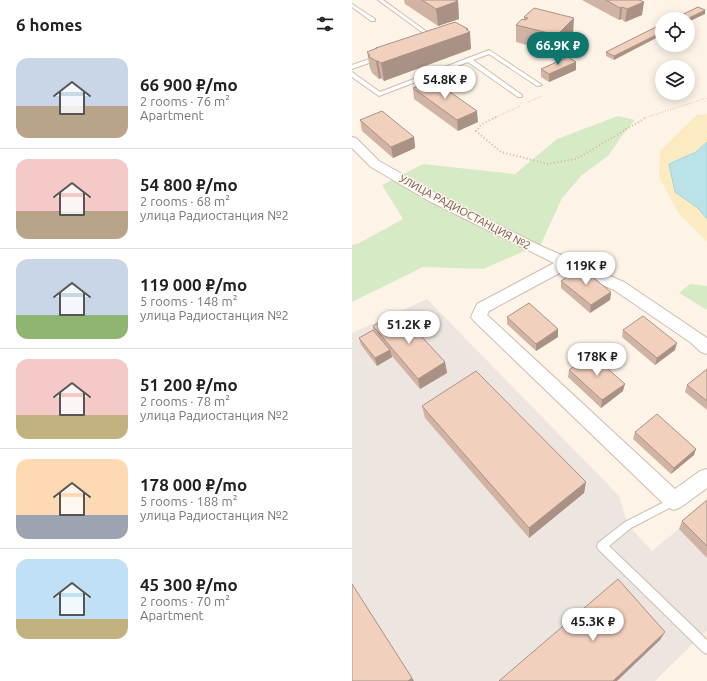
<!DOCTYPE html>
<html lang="en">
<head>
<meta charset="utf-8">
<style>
  :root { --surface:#fff; --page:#f6f6f6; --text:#222; --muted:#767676; --line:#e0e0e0; --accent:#0f766e }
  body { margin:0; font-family:Ubuntu,sans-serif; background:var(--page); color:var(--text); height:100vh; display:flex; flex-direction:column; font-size:15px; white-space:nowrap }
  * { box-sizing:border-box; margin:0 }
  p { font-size:13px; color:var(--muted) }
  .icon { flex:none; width:22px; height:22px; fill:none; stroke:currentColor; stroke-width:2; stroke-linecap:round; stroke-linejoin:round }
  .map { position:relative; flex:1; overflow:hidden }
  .drawer { display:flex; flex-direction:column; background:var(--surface); width:352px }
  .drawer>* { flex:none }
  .tools { position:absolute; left:303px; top:12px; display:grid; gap:8px }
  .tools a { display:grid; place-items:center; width:40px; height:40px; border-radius:50%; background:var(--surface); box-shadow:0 2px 10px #0003; font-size:20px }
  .price { position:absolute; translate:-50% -34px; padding:0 9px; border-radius:14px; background:#fff; color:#222; font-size:13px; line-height:26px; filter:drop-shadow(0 1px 2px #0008) }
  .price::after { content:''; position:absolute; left:50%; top:24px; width:12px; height:9px; margin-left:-6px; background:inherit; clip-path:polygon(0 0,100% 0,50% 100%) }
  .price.active { background:var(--accent); color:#fff }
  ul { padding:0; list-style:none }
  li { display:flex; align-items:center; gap:12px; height:100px; padding:0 16px }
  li+li { border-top:1px solid var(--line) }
  li span { display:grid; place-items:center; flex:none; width:112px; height:80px; border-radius:12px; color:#555 }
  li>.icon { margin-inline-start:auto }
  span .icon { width:48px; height:48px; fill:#fffc; stroke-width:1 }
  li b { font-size:17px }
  h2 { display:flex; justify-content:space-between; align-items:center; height:48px; padding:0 16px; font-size:17px }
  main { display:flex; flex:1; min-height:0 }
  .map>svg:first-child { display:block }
  .industrial { fill:#ede6e0 }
  .green { fill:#d6ebc5 }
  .sand { fill:#fcebc1 }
  .water { fill:#bbe3e7; stroke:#a1d3d9 }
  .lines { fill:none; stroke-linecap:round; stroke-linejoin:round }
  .service-casing { stroke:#d1bcaf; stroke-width:2 }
  .minor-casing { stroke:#d1bcaf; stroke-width:2 }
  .path-far1 { stroke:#d8b3a1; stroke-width:1.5; stroke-dasharray:0.5 2; stroke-linecap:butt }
  .path { stroke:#d8b3a1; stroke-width:2; stroke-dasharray:1 2.5; stroke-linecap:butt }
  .service { fill:#fff; fill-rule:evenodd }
  .minor { fill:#fff; fill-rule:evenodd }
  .wall { fill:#d0b3a3 }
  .shaded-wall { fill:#a99285 }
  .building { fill:#f2d0be; stroke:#a99285 }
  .labels { text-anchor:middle; stroke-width:3; stroke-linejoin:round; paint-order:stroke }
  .street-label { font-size:11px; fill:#77584b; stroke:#fff7ed }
</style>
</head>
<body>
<main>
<section class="drawer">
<h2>6 homes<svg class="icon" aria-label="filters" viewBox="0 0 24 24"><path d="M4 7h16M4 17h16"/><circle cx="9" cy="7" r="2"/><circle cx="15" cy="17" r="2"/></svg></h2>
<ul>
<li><span style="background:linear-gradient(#c9d6e8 60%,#b9a48a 0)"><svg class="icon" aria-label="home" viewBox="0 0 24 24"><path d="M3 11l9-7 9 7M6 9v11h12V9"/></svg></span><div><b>66 900 ₽/mo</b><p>2 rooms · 76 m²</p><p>Apartment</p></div></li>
<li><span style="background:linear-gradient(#f6c9c9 65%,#b9a48a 0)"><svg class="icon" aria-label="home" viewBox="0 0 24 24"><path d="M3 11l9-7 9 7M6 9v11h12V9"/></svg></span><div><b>54 800 ₽/mo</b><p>2 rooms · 68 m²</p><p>улица Радиостанция №2</p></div></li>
<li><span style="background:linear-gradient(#c9d6e8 70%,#8fb573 0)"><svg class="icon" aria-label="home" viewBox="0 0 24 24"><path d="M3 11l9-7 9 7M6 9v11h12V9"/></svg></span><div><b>119 000 ₽/mo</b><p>5 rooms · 148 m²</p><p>улица Радиостанция №2</p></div></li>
<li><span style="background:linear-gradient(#f6c9c9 70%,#c2b280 0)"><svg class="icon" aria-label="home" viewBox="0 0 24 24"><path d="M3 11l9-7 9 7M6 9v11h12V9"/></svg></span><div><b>51 200 ₽/mo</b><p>2 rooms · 78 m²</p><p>улица Радиостанция №2</p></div></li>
<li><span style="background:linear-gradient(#ffd9b3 70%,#9aa5b1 0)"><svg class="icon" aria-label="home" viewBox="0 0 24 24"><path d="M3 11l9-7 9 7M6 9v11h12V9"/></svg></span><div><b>178 000 ₽/mo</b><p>5 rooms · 188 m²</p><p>улица Радиостанция №2</p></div></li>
<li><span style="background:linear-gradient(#bfe0f5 75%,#c2b280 0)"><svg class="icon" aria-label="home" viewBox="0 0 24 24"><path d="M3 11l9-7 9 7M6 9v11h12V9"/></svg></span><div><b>45 300 ₽/mo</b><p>2 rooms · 70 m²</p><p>Apartment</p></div></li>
</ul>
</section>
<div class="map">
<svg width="355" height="681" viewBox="0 0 355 681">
  <rect width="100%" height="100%" fill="#fdf3e7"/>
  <polygon class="industrial" points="75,299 267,496 276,525 300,551 351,509 355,513 355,630 303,681 0,681 0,333"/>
  <g class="green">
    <polygon points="266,116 283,120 269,137 256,156 230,175 210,198 189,244 131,269 71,267 0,302 0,245 7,243 51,219 30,185 71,164 163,174 205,139"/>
    <polygon points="338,284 355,286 355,310 327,293"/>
  </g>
  <polygon class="sand" points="355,114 355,142 344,152 317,165 323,192 346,208 355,219 355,241 327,214 307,177 308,151 345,115"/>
  <polygon class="water" points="355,142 355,219 346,208 323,192 317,164 344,152"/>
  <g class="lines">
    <defs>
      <g id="service">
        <polygon points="26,0 31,0 82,37 78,38"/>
        <polygon points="0,4 23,19 23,21 19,21 0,7"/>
        <polygon points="137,50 190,85 185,86 137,54 121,60 170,95 170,97 166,97 116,62 27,96 0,77 0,72 28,92"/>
        <polygon points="26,56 29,58 28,59 0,69 0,65"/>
        <polygon points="322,497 325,498 327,501 325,504 279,528 257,546 355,640 355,654 351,652 246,549 245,546 246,543 273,522"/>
      </g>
      <polygon id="minor" points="0,137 4,138 27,161 87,195 191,247 272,282 355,338 355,354 349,352 338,342 262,290 215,269 137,311 135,315 323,489 348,471 355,469 355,488 329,507 322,510 315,507 122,321 119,317 125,304 202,263 77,201 19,167 0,148"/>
    </defs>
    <use href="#service" class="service-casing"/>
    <use href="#minor" class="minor-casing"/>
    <g class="path-far1">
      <polyline points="176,102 190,96"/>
      <polyline points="142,118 168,106"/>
      <polyline points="292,118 355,98"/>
    </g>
    <polyline class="path" points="144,117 130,124 124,131 149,152 196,164 224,159 295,117"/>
    <use href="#service" class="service"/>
    <use href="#minor" class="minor"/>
  </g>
  <g class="wall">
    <polygon points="52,0 103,0 106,1 107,19 86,26 53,4"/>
    <polygon points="230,0 287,0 290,15 273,22 269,19 267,20"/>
    <polygon points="182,8 221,36 204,53 164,42 164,25 172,20 172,17"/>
    <polygon points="310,24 262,60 254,56 254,52"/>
    <polygon points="116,31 119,49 32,81 29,78 27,79 20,73 19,70 18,69 15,52 24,49 24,48"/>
    <polygon points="189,69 224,70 197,82 189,77"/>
    <polygon points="61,88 126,122 106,131 62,99"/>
    <polygon points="8,120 62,137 63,148 41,158 10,131"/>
    <polygon points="209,281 259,292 258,300 238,313 209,288"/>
    <polygon points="155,317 206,329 206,337 184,351 155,324"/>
    <polygon points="21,326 93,362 95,373 68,389 40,356 40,357 25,366 9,345 7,338 21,330"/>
    <polygon points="271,330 323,350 303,365 270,337"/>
    <polygon points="355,369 355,410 333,392 335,385"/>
    <polygon points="217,370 271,391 249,408 216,377"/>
    <polygon points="70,406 234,482 232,493 177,538 73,418"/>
    <polygon points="283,432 342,455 319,474 281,439"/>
    <polygon points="355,500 355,558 327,529 330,521"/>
  </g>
  <g class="shaded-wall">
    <polygon points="106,1 107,19 86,26 84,9"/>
    <polygon points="292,2 290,15 273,22 275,9"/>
    <polygon points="270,7 269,19 267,20 268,8"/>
    <polygon points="353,10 353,14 336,22 336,19 335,19"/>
    <polygon points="222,18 221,36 204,53 205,35"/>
    <polygon points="114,29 116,29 116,32 118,32 119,49 32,81 29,63"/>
    <polygon points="310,32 310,35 262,60 262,56"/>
    <polygon points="24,61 26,61 29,78 27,79"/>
    <polygon points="224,62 224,70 197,82 197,74"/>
    <polygon points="125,111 126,122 106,131 105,120"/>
    <polygon points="62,137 63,148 41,158 39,147"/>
    <polygon points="259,292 258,300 238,313 239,305"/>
    <polygon points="206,329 206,337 184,351 184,344"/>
    <polygon points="325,343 323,350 303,365 305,358"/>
    <polygon points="38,350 40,357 25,366 23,358"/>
    <polygon points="93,362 95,373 68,389 66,379"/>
    <polygon points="273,384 271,391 249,408 250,400"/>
    <polygon points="344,449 342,455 319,474 322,468"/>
    <polygon points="234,482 232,493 177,538 177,528"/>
    <polygon points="313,632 308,640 265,681 261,681"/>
    <polygon points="60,678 62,681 56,681"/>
  </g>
  <g class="building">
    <polygon points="70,0 103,0 106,1 84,9"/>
    <polygon points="254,0 287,0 292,2 275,9 270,7 268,8"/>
    <polygon points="346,7 353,10 335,19 321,19"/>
    <polygon points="182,8 222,18 205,35 164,25 170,19 173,20 176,18 172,17"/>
    <polygon points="103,22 116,29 114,29 118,32 29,63 26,61 24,61 16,56 18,55 15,52 25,48 24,48"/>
    <polygon points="310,24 310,32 262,56 254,52"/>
    <polygon points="216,57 224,62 197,74 189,69"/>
    <polygon points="81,80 125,111 105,120 61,88"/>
    <polygon points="30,111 62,137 39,147 8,120"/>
    <polygon points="229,268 259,292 239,305 209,281"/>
    <polygon points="177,303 206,329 184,344 155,317"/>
    <polygon points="47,312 93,362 66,379 21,326"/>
    <polygon points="291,316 325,343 305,358 271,330"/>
    <polygon points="21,330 38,350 23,358 7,338"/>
    <polygon points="239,354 273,384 250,400 217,370"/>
    <polygon points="355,369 355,401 335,385"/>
    <polygon points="124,371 234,482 177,528 70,406"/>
    <polygon points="305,414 344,449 322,468 283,432"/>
    <polygon points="355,500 355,546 330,521"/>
    <polygon points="266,579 313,632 261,681 147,681"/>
    <polygon points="0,584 60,678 56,681 0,681"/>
  </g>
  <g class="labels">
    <g class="street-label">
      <text transform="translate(113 212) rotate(28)" y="4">УЛИЦА РАДИОСТАНЦИЯ №2</text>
    </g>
  </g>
</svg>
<div class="tools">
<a><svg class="icon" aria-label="locate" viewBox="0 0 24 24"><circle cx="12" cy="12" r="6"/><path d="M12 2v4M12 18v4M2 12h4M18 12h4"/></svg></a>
<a><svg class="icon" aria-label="layers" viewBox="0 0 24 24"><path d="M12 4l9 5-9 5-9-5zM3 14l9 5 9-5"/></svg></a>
</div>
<b class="price active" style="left:206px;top:66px">66.9K ₽</b>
<b class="price" style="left:93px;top:100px">54.8K ₽</b>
<b class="price" style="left:234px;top:286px">119K ₽</b>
<b class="price" style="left:57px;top:345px">51.2K ₽</b>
<b class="price" style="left:245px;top:377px">178K ₽</b>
<b class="price" style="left:241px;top:642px">45.3K ₽</b>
</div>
</main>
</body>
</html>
